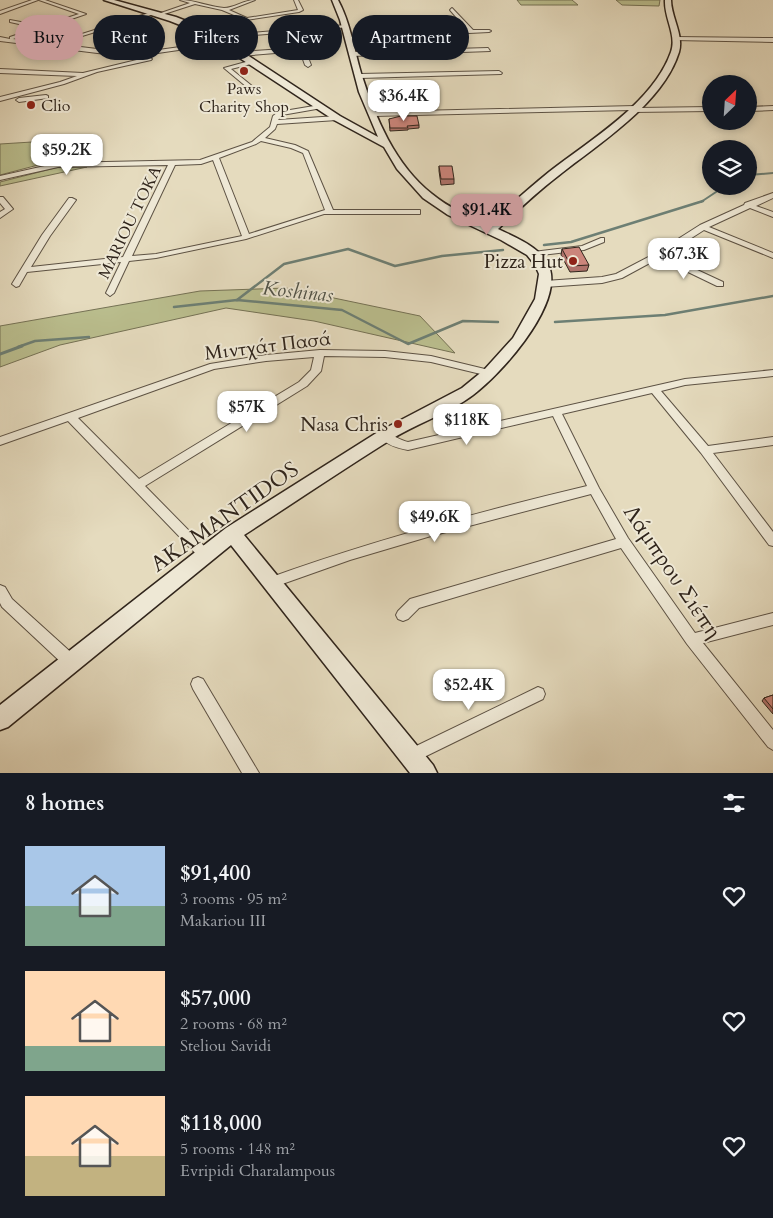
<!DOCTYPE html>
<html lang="en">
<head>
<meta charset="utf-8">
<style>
  :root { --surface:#171b24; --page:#242831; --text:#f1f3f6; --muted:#9ea1a6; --accent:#c59692 }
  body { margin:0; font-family:Cardo,serif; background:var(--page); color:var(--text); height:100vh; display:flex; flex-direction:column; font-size:19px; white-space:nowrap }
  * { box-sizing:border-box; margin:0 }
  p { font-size:16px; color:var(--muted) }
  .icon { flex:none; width:28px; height:28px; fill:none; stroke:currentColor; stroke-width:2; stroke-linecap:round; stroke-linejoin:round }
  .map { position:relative; height:773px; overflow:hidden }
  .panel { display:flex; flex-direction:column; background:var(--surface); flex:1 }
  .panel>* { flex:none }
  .top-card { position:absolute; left:15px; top:15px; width:500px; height:45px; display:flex; gap:10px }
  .needle { width:32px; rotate:25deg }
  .buttons { position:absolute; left:702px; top:75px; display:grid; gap:10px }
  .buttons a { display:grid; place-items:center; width:55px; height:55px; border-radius:50%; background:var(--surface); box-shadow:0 2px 8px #0003; font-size:25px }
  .price { position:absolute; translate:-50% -42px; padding:0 11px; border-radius:10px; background:#fff; color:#222; font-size:16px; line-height:32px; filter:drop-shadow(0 1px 2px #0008) }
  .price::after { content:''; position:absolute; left:50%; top:30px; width:15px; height:11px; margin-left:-8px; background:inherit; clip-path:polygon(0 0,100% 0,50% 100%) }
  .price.selected { background:var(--accent); color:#111 }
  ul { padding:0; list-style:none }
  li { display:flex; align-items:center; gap:15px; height:125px; padding:0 25px }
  li span { display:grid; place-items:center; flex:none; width:140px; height:100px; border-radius:0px; color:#555 }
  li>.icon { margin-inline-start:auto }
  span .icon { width:60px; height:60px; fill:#fffc; stroke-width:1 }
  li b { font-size:21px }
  h2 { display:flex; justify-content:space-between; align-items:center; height:60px; padding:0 25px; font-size:21px }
  .chip { padding:0 18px; border-radius:22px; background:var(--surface); box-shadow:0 2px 8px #0003; font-size:18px; line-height:45px }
  .chip.selected { background:var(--accent); color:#111 }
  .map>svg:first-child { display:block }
  .green { fill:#babe8e; stroke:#757255 }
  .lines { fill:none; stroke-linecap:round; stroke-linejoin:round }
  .stream-far2 { stroke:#6d7f74; stroke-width:2 }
  .stream-far1 { stroke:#6d7f74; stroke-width:2.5 }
  .stream { stroke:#6d7f74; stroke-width:3 }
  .street-casing { stroke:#5d5244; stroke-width:2 }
  .secondary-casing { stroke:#30251c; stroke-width:3 }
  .street { fill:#eee8d5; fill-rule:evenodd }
  .secondary { fill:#eee8d5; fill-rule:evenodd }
  .wall { fill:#af726a; stroke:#30251c }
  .building { fill:#cb857b; stroke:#30251c }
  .poi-dot { fill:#8f2418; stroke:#eee8d5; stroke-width:2 }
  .labels { text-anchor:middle; stroke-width:4; stroke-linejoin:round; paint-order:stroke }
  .far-poi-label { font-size:16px; fill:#30251c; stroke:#eee8d5 }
  .far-street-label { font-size:16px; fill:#30251c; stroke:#eee8d5 }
  .poi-label { font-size:19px; fill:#30251c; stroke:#eee8d5; text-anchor:end }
  .street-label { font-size:19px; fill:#30251c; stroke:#eee8d5 }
  .water-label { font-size:20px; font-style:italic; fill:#4f5248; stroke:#eee8d5 }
  .near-street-label { font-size:22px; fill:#30251c; stroke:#eee8d5 }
</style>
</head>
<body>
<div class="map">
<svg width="773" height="773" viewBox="0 0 773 773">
  <rect width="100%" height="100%" fill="#e5dbbe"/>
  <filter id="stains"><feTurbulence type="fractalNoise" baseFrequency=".004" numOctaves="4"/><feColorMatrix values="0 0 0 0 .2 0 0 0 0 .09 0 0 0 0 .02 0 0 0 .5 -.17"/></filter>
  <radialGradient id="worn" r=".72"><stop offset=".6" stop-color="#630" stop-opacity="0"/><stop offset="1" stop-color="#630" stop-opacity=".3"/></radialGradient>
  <g class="green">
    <polygon points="517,0 572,0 578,5 521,5"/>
    <polygon points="616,0 660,0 659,6 622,5"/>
    <polygon points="48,141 61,159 0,175 0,144"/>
    <polygon points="59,167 87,167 0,186 0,182"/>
    <polygon points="286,288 420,316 455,353 314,321 226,308 60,345 0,367 0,326 200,291"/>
  </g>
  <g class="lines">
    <g class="stream-far2">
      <polyline points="749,175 773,173"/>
      <polyline points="701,202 725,186"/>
    </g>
    <g class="stream-far1">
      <polyline points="544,245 571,242 703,201"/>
      <polyline points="237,300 284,264 348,249 395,266 442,256 503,250"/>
      <polyline points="174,307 237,300 342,310 408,344 463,321 498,322"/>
      <polyline points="555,322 665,315 773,296"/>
      <polyline points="18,347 35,341 89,337"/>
    </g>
    <polyline class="stream" points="0,354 22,346"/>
    <defs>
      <g id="street">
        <polygon points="32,0 38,0 0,14 0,11"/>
        <polygon points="39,0 45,0 86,14 13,39 50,44 152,12 154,14 56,44 130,53 145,51 153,42 132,38 134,36 158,40 151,51 224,41 227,43 130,57 0,41 0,37 10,39 10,37 37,28 10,22 10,20 42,26 79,14"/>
        <path d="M180,0C195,0 209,7 224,8C234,8 244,0 255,0L229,10L247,18L298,10L294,0H298L303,10L299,12L246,20L222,10L195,4L158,16V14L190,3Z"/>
        <polygon points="452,8 473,30 489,30 491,31 489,32 349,39 347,38 349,37 468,31 450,10"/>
        <polygon points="346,25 348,27 298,32 311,65 308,67 305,65 300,51 240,56 237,54 240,52 299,48 293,32 215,38 213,37 215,36"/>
        <polygon points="676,37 773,38 773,42 674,40"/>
        <polygon points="488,48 490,51 352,56 349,54 352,52"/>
        <polygon points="149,57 152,59 151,60 97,72 64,84 0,101 0,97 60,82 77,76 0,73 0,69 83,73"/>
        <polygon points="253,60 255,61 255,63 231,69 252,86 252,88 248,88 224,68"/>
        <polygon points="499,71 502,73 501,74 360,78 357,76 360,74"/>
        <polygon points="46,95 48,96 48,98 19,102 16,100 19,98"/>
        <path d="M320,105L322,106V108L282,115L278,120L337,116L340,118L337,120L277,124L275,129L265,138L295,145L308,151L333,210H420V214H324L246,239L156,258L129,261L114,293L110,296L106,293L121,262L27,272L19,286L16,287L12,284L42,235L69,198H72L76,200L50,236L31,267L123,257L168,165L58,167L0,180V176L58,163L200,160L252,142L270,127L273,116L278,112ZM261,141L291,148L303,153L325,210L249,234L219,158L256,144ZM213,160L242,236L156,254L132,256L175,165L201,164Z"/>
        <polygon points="635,106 638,108 711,107 711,111 633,112 630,110 373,116 370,114 373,112"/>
        <polygon points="773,106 773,110 749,111 749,107"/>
        <polygon points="773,193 773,198 756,206 773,212 773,217 750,208 709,227 773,253 773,258 704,230 665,255 723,282 723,286 717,286 659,258 622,278 602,283 545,287 541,284 545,281 602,277 616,274 656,253 700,225 744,205 745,203"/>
        <polygon points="0,197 3,197 13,209 0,218 0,212 5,209 0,203"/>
        <polygon points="601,238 604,238 604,242 584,250 533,256 529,254 533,252 582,246"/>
        <path d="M320,350L385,351L431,356L489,370L494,373L489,376L431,362L385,357L324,356L321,371L307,386L145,486L208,550L210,554L208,558L204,559L200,558L68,421L0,445V437L210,364L266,355ZM314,357L311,370L299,382L139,479L78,418L214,369L266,361Z"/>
        <path d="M773,370V376L685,385L661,391L708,446L773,437V445L713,453L773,532V546L769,545L701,453L652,393L562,414L599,488L628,538L695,633L773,613V625L703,643L773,730V750L768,747L687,644L621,548L419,608L408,619L403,621L398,619L396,615L398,611L410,599L616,539L591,494L431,536L350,560L271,588L266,587L265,583L266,579C371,541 478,512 587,486L553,416L408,450C397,448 386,445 379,436L380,433C389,431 398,440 408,442L685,379Z"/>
        <polygon points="0,585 5,587 12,599 75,656 77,661 75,666 70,668 65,666 2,607 0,603"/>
        <polygon points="198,677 203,679 259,773 242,773 193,689 191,684 193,679"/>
        <polygon points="538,687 543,689 545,694 543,699 418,760 413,763 408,760 405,755 408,750"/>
      </g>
      <path id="secondary" d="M104,0H114L176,17L209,30L340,116L378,137L359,92L340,20L332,0H338C350,22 354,49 361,73C375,117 395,165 432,194C449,208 469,217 489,225C508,207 528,189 549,172C590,140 653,103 671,52C677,35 664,18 665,0H671C671,17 684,35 679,52C663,104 598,144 558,176C537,192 517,211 498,229C517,238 548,250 551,274C556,312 502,373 473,395C448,414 414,424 387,442C339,472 292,504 244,535L433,765L437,773H410L231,545L8,727L0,730V705L226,528L378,432L462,388L484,370L513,338L535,299L539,274L535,265L527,255L501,240L448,215L423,198L397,169L384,147L334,120L203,34L170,21Z"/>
    </defs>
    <use href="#street" class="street-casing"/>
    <use href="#secondary" class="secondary-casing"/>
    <use href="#street" class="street"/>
    <use href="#secondary" class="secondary"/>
  </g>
  <g class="wall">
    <polygon points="389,119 419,125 419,128 408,129 408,130 390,131"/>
    <polygon points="439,166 454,179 454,184 441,185 439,171"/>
    <polygon points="562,249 589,265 587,271 570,272 561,255"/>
    <polygon points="773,695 773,714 762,701 764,698"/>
  </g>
  <g class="building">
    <polygon points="401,116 417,116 419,125 407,126 408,128 390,128 389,119"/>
    <polygon points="439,166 452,166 454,179 441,179"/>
    <polygon points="579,247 589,265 571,266 562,249"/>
    <polygon points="773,695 773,709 764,698"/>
  </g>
  <g class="poi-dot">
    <circle cx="244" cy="71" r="5"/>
    <circle cx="31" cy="105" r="5"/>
    <circle cx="573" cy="261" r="5"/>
    <circle cx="398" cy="424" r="5"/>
  </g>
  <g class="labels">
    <g class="far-poi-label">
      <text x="244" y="94">Paws<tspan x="244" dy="18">Charity Shop</tspan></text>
      <text x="41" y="111" text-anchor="start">Clio</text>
    </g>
    <g class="far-street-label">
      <text transform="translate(129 222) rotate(-64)" y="6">MARIOU TOKA</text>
    </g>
    <g class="poi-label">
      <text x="563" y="268">Pizza Hut</text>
      <text x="388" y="431">Nasa Chris</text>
    </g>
    <g class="street-label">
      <text transform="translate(268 345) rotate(-7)" y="7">Μιντχάτ Πασά</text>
    </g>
    <g class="water-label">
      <text transform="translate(298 291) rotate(6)" y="7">Koshinas</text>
    </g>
    <g class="near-street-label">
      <text transform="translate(224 516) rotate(-35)" y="8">AKAMANTIDOS</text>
      <text transform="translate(673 571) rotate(56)" y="8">Λάμπρου Σιέπη</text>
    </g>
  </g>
  <rect width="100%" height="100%" filter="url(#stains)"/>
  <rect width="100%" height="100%" fill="url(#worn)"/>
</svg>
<div class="buttons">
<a><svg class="needle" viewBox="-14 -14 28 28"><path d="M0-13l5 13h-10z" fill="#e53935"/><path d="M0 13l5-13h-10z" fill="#9ea1a6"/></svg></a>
<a><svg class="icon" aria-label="layers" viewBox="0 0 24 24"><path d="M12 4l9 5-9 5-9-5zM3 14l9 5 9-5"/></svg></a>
</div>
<b class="price" style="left:404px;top:122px">$36.4K</b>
<b class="price" style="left:67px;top:176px">$59.2K</b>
<b class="price selected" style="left:487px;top:236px">$91.4K</b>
<b class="price" style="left:684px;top:280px">$67.3K</b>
<b class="price" style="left:247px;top:433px">$57K</b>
<b class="price" style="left:467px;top:446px">$118K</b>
<b class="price" style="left:435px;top:543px">$49.6K</b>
<b class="price" style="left:469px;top:711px">$52.4K</b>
<div class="top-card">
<a class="chip selected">Buy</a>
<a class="chip">Rent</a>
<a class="chip">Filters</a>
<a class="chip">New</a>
<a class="chip">Apartment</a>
</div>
</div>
<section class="panel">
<h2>8 homes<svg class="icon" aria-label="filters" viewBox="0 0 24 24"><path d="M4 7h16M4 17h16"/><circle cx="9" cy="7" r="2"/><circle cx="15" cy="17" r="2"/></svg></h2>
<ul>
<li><span style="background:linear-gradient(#a9c7e8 60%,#7fa58c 0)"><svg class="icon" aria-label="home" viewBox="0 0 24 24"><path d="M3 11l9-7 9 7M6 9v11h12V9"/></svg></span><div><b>$91,400</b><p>3 rooms · 95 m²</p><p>Makariou III</p></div><svg class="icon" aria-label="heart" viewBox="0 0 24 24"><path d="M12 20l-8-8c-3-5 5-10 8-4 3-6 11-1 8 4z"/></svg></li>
<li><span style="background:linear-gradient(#ffd9b3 75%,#7fa58c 0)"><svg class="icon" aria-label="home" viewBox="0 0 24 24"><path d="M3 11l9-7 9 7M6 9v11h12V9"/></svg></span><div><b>$57,000</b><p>2 rooms · 68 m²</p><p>Steliou Savidi</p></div><svg class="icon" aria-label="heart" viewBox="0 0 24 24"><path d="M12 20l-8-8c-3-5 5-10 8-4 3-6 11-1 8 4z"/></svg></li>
<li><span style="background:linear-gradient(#ffd9b3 60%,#c2b280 0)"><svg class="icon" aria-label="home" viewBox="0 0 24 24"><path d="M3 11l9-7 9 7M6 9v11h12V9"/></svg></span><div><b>$118,000</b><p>5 rooms · 148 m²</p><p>Evripidi Charalampous</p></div><svg class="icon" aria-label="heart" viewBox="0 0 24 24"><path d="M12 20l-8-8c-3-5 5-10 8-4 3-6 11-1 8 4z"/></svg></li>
</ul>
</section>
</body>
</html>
